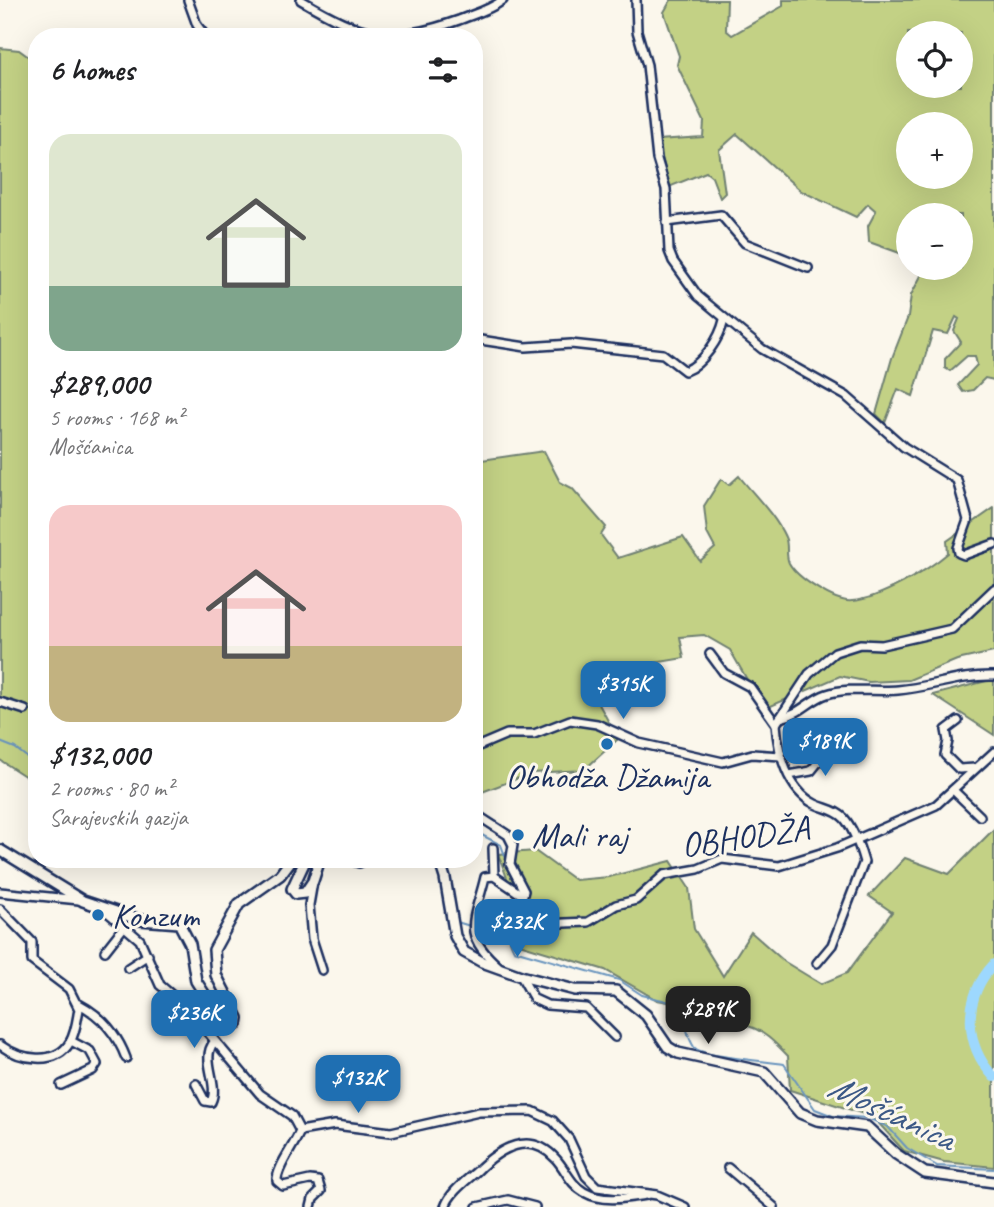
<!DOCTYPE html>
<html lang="en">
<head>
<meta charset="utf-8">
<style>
  :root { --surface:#fff; --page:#f2f2f2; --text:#202124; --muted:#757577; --accent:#1f6fb2 }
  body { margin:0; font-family:Caveat,sans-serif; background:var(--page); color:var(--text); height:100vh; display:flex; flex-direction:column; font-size:26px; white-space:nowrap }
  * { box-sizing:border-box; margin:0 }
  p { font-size:23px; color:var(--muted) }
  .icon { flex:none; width:38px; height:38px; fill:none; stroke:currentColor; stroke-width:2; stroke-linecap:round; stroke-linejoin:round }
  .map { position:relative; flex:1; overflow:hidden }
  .panel { position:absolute; left:28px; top:28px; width:455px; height:840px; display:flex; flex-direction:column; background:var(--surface); border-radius:28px; box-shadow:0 7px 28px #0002 }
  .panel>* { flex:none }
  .buttons { position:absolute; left:896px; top:21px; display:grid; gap:14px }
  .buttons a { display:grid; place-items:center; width:77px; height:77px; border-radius:50%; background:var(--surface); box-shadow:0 7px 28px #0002; font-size:35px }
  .price { position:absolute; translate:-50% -60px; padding:0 16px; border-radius:14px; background:var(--accent); color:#fff; font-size:23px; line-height:46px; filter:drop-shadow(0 2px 4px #0008) }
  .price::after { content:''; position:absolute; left:50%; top:42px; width:21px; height:16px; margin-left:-10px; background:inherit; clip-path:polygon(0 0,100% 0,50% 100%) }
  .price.current { background:#222; color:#fff }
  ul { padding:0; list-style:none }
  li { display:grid; align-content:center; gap:14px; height:371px; padding:0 21px }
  li span { display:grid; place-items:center; height:217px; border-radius:21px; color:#555 }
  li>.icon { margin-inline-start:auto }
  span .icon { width:126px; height:126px; fill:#fffc; stroke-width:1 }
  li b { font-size:30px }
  h2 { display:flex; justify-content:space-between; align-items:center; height:84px; padding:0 21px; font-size:30px }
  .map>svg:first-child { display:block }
  .green { fill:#c3d185; stroke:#6f8072; stroke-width:2; fill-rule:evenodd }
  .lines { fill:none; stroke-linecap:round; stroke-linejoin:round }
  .stream { stroke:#6994be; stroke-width:2 }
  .river { stroke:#9dd8fe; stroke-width:10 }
  .minor-casing { stroke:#1b2f5e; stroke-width:12 }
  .major-casing { stroke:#1b2f5e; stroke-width:14 }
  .minor { stroke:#fbf7ec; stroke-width:7 }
  .major { stroke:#fbf7ec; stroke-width:9 }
  .poi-dot { fill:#1f6fb2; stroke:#fbf7ec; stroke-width:2.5 }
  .labels { text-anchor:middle; stroke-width:6; stroke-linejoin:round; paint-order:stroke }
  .poi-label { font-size:35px; fill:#1b2f5e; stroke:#fbf7ec; text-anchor:start }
  .street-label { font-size:35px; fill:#1b2f5e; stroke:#fbf7ec }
  .water-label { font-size:37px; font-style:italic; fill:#3c5986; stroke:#fbf7ec }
</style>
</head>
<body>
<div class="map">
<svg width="994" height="1207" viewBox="0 0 994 1207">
  <rect width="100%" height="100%" fill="#fbf7ec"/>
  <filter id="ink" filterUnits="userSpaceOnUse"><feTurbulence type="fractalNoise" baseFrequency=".0143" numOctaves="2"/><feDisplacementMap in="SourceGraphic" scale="14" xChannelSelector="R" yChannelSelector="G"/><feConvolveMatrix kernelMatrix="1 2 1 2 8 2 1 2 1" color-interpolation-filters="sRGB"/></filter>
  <g filter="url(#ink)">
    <g class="green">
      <path d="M671,0H727L726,30L732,35L783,6V0H994V380L985,378L973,390L963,392L958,385L977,365L975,356H967L950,371L945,368V359L961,342L954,331L959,319L956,317L948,334L933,331L913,396L898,389L885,423L876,414L892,358L908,317L911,295L925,268H961V215H908V256L869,242L868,226L876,211L868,204L856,217L801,191L737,134L719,150L725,193L720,198L712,177L706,172L669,187L658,140L703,137L704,121L677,65L679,56L664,12ZM908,33H961V86H908ZM908,124H961V177H908Z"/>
      <polygon points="0,48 19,50 37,63 37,784 0,760"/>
      <path d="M544,451L560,482L572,488L606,527L601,535L618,558L683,537L700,561L715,548L707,533L704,506L721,479L729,485L739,476C754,495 775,515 785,537C789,545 785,555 789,563C797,578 836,603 852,601C880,599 928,570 948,553L947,541L994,508V652L957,660L909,680L869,682L840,676L764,709L730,650L704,635L680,637L684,658L583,675L618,739L584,770L532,773L474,795V461Z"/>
      <polygon points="994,679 994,735 933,695"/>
      <path d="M994,829V1167L944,1162L904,1151L873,1117L790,1090L788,1056C758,1025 751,1023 708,1022L696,1007L657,1000L605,970L519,944L518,907L498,854L535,851L575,880L609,877L671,861L689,888L694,929L723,976L751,932L785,962L821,984L847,973L892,912L869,896L905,858L949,874Z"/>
    </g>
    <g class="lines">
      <g class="stream">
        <polyline points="0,742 15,748 37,765"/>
        <polyline points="474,831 501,845 507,861"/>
        <path d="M519,896C510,916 503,929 514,950L619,980L642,995L683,1005C685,1019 686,1035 694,1047C701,1057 768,1061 784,1064L815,1109L833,1116L868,1118L888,1127L907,1148L937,1166L994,1169"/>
        <polyline points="457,922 470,926"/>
        <polyline points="477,929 505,936"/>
      </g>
      <path class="river" d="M994,964C963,997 963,1044 994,1077"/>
      <defs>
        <g id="minor">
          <polyline points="188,0 197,25 206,37"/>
          <path d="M301,0C362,36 390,45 459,20C474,14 490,10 503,0"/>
          <polyline points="636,0 637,31 647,65 657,159 666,189 669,251 673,261 698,296 762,349 846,396 904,447 957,480 968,520 958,548 959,553 964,555 994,544"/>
          <polyline points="667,222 721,215 745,243 808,268"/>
          <path d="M474,339L526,347L571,344L663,354L685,371C703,364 720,338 724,320"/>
          <polyline points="710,654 724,673 750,687 776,724"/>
          <polyline points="0,702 25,710"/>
          <path d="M780,718C801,714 809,700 827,694C849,687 875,692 898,690C931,687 960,675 994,676"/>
          <polyline points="958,721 946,730 948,741 945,755 959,769 975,768"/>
          <polyline points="474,748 507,734 534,734 570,720 597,724 639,743 723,762 752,754 781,756"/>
          <polyline points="789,775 811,771 824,755 844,746"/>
          <polyline points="953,790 980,816"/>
          <polyline points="474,813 508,835 513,845 510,864 524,891 516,920 519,925 588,922 616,905 636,900 664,875 698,869 722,859 779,866 837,848 936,805 994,752"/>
          <polyline points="493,848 494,876"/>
          <polyline points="313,882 309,905 312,939 322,970"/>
          <polyline points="0,892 79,900"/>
          <path d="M0,909L32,942V961L69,989L79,1009C77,1019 76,1032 70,1042C56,1067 19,1059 0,1045"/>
          <polyline points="105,910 140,940 160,985 188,1009 260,1094 292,1116 300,1131 335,1125 391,1132 479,1112 532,1111 553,1121 569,1139 586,1176 597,1187 657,1195 685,1207"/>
          <polyline points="105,951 123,928"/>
          <path d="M817,963L832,945L864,862C860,848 853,828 844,818C835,809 825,809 815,804C787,790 778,752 776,724L809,674L835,652L860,644L882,645L952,629L994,589"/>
          <path d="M498,966C460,933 475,920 485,877L494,876L522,895"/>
          <polyline points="128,968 148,955"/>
          <polyline points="521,976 534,999 547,1005 586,1008 615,1037"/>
          <path d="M79,1004C102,1016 117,1034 126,1058"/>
          <path d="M196,1084L205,1101L211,1102C220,1084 200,1059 214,1042"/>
          <polyline points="61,1085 93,1070 97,1064 90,1051 71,1041"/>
          <path d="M300,1131C295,1145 276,1168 277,1181L283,1186L310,1180L318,1181L321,1191L313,1199L311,1207"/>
          <polyline points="728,1168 774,1207"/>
          <path d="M445,1207C450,1192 466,1181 477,1171C500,1148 530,1130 556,1159C566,1170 570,1184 584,1192C603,1203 627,1198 647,1195"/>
          <polyline points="477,1207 508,1200 535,1207"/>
        </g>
        <g id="major">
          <polyline points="0,850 83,901 140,920 179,923 190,944 196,981 223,1023 230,1027 237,1024 238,1018 216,975 214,950 239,904 280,875 292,859"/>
          <polyline points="306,859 292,889 296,894 305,893 313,881 320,859"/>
          <polyline points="351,859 359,862 365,859"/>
          <polyline points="439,859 445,878 455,936 464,952 482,962 521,976 575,990 616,991 646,1015 668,1047 678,1053 764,1072 800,1113 817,1120 867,1127 896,1154 925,1173 994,1182"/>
        </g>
      </defs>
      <use href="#minor" class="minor-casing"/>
      <use href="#major" class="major-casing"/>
      <use href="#minor" class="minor"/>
      <use href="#major" class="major"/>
    </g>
  </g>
  <g class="poi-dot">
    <circle cx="607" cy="744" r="7"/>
    <circle cx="518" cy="835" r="7"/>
    <circle cx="98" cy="915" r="7"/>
  </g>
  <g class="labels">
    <g class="poi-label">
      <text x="607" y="788" text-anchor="middle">Obhodža Džamija</text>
      <text x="532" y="847">Mali raj</text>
      <text x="112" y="927">Konzum</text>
    </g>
    <g class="street-label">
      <text transform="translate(745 836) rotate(-8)" y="12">OBHODŽA</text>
    </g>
    <g class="water-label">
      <text transform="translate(892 1111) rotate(25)" y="13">Mošćanica</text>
    </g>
  </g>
</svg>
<div class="buttons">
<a><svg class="icon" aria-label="locate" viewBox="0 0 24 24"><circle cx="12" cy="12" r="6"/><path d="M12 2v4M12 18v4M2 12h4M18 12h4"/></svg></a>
<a>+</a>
<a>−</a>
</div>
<b class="price" style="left:623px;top:721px">$315K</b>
<b class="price" style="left:825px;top:778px">$189K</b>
<b class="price" style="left:517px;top:959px">$232K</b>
<b class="price current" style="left:708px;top:1046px">$289K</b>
<b class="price" style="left:194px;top:1050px">$236K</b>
<b class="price" style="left:358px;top:1115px">$132K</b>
<section class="panel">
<h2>6 homes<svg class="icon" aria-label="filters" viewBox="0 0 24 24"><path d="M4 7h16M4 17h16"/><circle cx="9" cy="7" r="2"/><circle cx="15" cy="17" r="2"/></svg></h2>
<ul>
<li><span style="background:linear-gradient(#dfe7d0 70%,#7fa58c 0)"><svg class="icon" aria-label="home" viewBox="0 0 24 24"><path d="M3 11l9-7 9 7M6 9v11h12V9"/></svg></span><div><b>$289,000</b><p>5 rooms · 168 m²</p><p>Mošćanica</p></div></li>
<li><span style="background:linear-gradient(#f6c9c9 65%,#c2b280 0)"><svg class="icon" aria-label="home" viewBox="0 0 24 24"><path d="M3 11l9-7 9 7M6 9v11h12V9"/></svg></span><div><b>$132,000</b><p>2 rooms · 80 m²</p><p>Sarajevskih gazija</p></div></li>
</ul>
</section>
</div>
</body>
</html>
